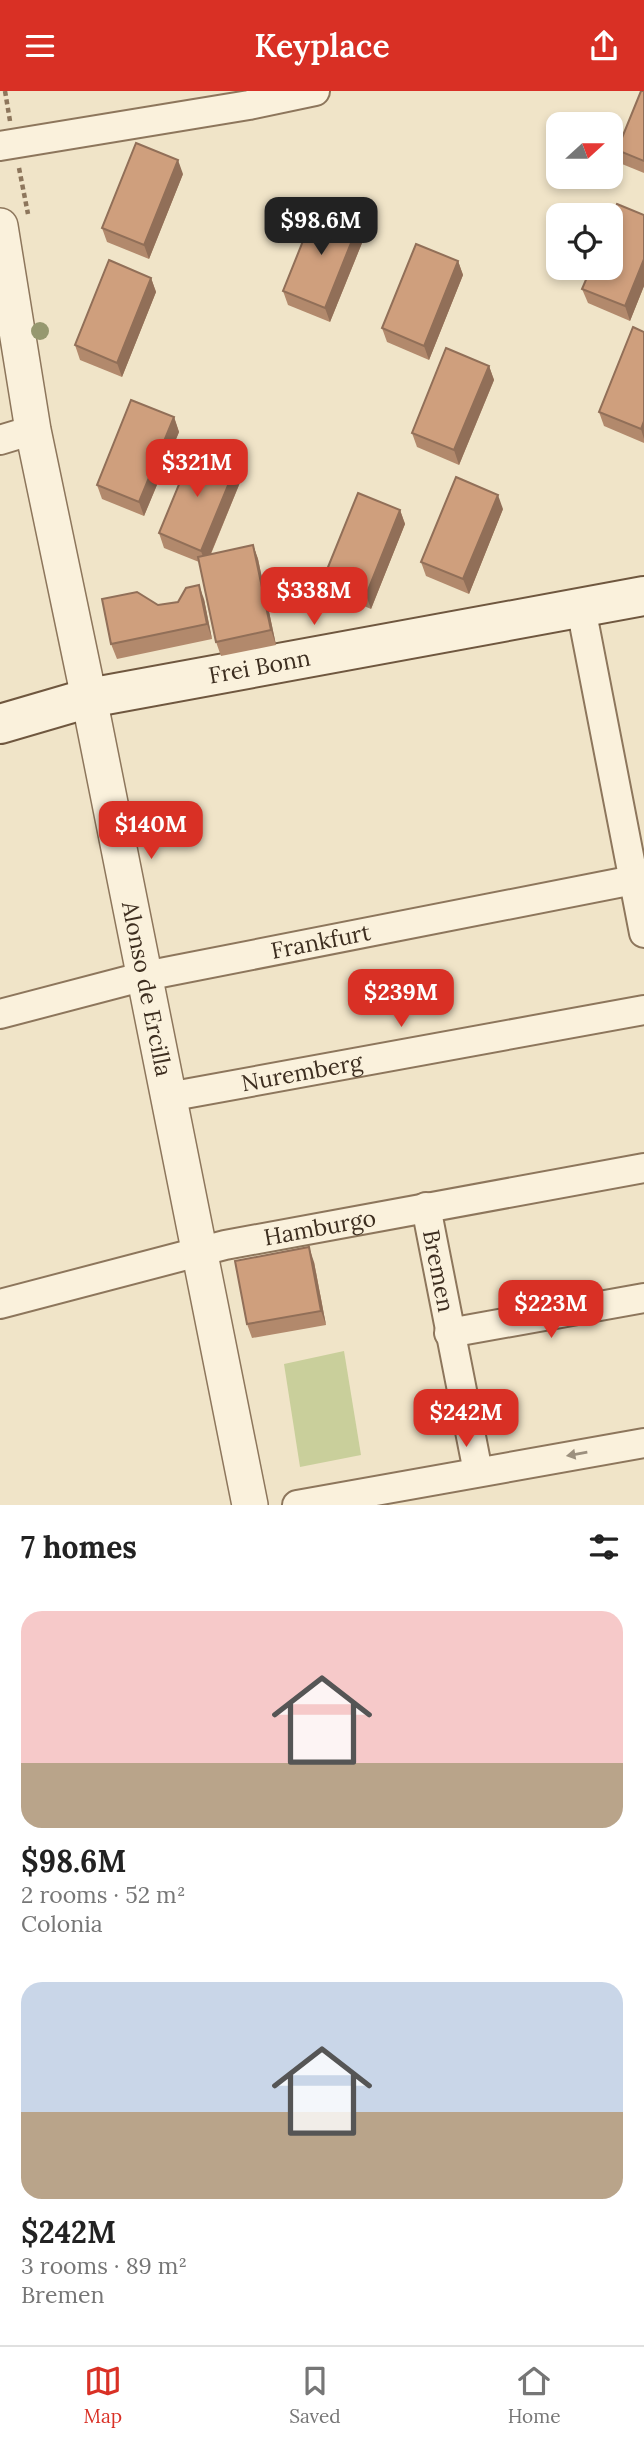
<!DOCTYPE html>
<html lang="en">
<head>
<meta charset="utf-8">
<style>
  :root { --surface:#fff; --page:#f6f6f6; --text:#222; --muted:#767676; --line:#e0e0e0; --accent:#d93025 }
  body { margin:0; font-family:Lora,serif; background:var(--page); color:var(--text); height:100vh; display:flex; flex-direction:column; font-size:26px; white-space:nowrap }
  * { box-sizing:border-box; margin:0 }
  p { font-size:23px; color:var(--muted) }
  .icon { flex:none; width:38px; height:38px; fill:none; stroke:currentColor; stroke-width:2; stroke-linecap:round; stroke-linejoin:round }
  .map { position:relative; height:1414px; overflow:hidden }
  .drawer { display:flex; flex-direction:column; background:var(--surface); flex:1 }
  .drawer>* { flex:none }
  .needle { width:46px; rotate:69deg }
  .controls { position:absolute; left:546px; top:21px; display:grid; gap:14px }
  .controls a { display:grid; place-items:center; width:77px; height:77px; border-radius:14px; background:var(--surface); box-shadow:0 4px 10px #0003; font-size:35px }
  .price { position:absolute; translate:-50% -60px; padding:0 16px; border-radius:14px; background:var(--accent); color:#fff; font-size:23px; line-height:46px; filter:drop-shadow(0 2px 4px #0008) }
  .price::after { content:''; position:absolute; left:50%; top:42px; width:21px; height:16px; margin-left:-10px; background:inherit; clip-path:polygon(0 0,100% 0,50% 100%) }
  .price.selected { background:#222; color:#fff }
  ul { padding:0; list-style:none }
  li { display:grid; align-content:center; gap:14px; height:371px; padding:0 21px }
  li span { display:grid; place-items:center; height:217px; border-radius:21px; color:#555 }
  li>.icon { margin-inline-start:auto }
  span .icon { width:126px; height:126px; fill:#fffc; stroke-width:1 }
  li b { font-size:30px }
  h2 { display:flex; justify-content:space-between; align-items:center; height:84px; padding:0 21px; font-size:30px }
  header { display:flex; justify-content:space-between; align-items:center; height:91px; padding:0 21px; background:var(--accent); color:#fff; font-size:32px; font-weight:600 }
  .tab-bar { display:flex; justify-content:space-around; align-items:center; height:98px; border-top:2px solid var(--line); background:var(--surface); font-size:19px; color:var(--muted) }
  .tab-bar a { display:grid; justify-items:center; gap:4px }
  .tab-bar .selected { color:var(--accent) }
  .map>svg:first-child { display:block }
  .green { fill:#c9cf9b }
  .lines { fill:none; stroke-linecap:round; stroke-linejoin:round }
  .minor-casing { stroke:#8d765c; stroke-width:32 }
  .tertiary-casing { stroke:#8d765c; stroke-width:38 }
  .secondary-casing { stroke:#6f573f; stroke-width:42 }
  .path { stroke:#8d765c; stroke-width:4.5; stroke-dasharray:5 3.5; stroke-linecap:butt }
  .minor { stroke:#faf1dc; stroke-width:28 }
  .tertiary { stroke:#faf1dc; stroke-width:35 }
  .secondary { stroke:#faf1dc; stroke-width:38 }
  .tree { fill:#96986f }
  .wall { fill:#b2896c }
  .shaded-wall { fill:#916f58 }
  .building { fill:#cf9f7d; stroke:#916f58; stroke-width:2 }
  .oneway { fill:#9c907e }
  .labels { text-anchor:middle; stroke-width:5; stroke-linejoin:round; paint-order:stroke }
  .street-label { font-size:23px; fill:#3d2e20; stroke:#f7eed8 }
</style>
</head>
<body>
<header><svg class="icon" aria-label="menu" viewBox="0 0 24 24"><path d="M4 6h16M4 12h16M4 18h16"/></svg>Keyplace<svg class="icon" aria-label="share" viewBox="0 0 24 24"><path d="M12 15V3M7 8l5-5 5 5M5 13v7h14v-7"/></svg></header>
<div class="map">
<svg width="644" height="1414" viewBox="0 0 644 1414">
  <rect width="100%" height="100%" fill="#f0e4c8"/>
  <polygon class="green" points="344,1260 361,1364 300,1376 284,1273"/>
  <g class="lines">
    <defs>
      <g id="minor">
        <polyline points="0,55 249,14 315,0"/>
        <polyline points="0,349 33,339"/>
        <polyline points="581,517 644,842"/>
        <path id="s1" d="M0,923L145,885L644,787"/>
        <path id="s2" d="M168,1006L644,919"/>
        <path id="s3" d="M426,1116L478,1381"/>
        <path id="s4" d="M0,1213L225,1154L644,1077"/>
        <polyline points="449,1242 644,1207"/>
        <polyline points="297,1414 644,1352"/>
      </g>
      <g id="tertiary">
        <path id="s5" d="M0,135L33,339L89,607L250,1414"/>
      </g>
      <g id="secondary">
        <path id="s6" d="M0,633L89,607L644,505"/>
      </g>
    </defs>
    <use href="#minor" class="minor-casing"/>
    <use href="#tertiary" class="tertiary-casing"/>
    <use href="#secondary" class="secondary-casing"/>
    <g class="path">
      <polyline points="5,0 10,30"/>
      <polyline points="19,77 28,123"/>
    </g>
    <use href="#minor" class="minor"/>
    <use href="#tertiary" class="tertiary"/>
    <use href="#secondary" class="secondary"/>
  </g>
  <circle class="tree" cx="40" cy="240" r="9"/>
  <g class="wall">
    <polygon points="644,0 644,82 622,73 617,59"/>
    <polygon points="183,83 149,168 107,151 102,137"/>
    <polygon points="644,124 644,195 630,230 588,212 582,198"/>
    <polygon points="359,132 364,147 330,231 288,214 283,200"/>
    <polygon points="458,170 463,184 429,269 387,251 382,237"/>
    <polygon points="151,187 156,201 122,286 80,269 75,254"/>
    <polygon points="644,241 644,352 604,335 599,321"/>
    <polygon points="489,275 494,289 459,374 417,356 412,342"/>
    <polygon points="174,326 179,341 144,425 102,408 97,394"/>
    <polygon points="241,389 211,463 253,454 258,468 276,554 221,565 216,551 199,471 164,457 159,442"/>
    <polygon points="503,418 469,503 426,485 421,471"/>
    <polygon points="400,419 405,433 371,518 329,500 324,486"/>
    <polygon points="204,508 212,548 117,568 111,553"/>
    <polygon points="314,1171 326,1234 252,1247 247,1233"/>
  </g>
  <g class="shaded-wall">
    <polygon points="178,69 183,83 149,168 144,154"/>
    <polygon points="359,132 364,147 330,231 325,217"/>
    <polygon points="644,168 644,195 630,230 625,215"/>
    <polygon points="458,170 463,184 429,269 424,255"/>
    <polygon points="151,187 156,201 122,286 117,272"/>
    <polygon points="489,275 494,289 459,374 454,359"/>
    <polygon points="174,326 179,341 144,425 139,411"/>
    <polygon points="644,330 644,348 641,338"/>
    <polygon points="236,375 241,389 206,474 201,460"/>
    <polygon points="498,404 503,418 469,503 463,488"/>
    <polygon points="400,419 405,433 371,518 366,504"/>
    <polygon points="253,454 258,468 276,554 271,539"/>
    <polygon points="199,494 204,508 212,548 207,533"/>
    <polygon points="309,1156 314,1171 326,1234 321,1220"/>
  </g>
  <g class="building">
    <polygon points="641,0 644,0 644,70 617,59"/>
    <polygon points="136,52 178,69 144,154 102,137"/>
    <polygon points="617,113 644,124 644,168 625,215 582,198 591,177 611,177 611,129"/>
    <polygon points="317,115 359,132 325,217 283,200"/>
    <polygon points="416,153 458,170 424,255 382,237"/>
    <polygon points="109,169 151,187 117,272 75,254"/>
    <polygon points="633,236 644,241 644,330 641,338 599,321"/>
    <polygon points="446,257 489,275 454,359 412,342"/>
    <polygon points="131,309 174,326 139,411 97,394"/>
    <polygon points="194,357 236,375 201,460 159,442"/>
    <polygon points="456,386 498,404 463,488 421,471"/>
    <polygon points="358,402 400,419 366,504 324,486"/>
    <polygon points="253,454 271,539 216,551 198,466"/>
    <polygon points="199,494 207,533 111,553 102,508 137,501 158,514 178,511 186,497"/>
    <polygon points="309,1156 321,1220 247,1233 235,1170"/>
  </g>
  <defs><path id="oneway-solid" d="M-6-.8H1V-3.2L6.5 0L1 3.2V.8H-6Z" transform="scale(1.75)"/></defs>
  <use class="oneway" href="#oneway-solid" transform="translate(577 1363) rotate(170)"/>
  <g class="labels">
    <g class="street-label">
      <text dy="8" stroke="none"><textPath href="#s6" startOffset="266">Frei Bonn</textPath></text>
      <text dy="8" stroke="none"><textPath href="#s1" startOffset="329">Frankfurt</textPath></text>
      <text dy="8" stroke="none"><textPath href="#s5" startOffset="777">Alonso de Ercilla</textPath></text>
      <text dy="8" stroke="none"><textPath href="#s2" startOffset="136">Nuremberg</textPath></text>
      <text dy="8" stroke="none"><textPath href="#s4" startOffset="329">Hamburgo</textPath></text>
      <text dy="8" stroke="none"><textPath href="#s3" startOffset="65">Bremen</textPath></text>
    </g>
  </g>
</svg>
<div class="controls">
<a><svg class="needle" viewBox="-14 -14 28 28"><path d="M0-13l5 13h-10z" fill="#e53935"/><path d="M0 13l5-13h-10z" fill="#767676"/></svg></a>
<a><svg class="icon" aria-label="locate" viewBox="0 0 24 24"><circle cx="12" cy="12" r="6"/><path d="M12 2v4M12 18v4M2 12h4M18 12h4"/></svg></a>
</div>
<b class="price selected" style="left:321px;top:166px">$98.6M</b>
<b class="price" style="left:197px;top:408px">$321M</b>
<b class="price" style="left:314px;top:536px">$338M</b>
<b class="price" style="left:151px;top:770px">$140M</b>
<b class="price" style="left:401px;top:938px">$239M</b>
<b class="price" style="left:551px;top:1249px">$223M</b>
<b class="price" style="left:466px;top:1358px">$242M</b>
</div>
<section class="drawer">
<h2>7 homes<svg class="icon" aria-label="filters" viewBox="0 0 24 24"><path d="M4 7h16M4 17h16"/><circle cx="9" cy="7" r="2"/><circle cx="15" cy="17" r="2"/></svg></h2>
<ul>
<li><span style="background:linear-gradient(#f6c9c9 70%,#b9a48a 0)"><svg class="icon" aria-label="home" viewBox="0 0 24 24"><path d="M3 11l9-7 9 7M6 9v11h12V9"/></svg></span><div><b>$98.6M</b><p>2 rooms · 52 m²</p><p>Colonia</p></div></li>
<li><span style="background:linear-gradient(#c9d6e8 60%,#b9a48a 0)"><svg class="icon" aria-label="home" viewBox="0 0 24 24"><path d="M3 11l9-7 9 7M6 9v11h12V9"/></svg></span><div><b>$242M</b><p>3 rooms · 89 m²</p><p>Bremen</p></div></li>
</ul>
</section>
<nav class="tab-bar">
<a class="selected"><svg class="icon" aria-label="map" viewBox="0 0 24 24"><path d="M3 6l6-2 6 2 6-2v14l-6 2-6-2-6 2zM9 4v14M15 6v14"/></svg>Map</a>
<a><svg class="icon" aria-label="saved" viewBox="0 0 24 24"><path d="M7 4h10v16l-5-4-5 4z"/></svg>Saved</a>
<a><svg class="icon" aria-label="home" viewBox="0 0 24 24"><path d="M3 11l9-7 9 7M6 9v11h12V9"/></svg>Home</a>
</nav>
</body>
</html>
